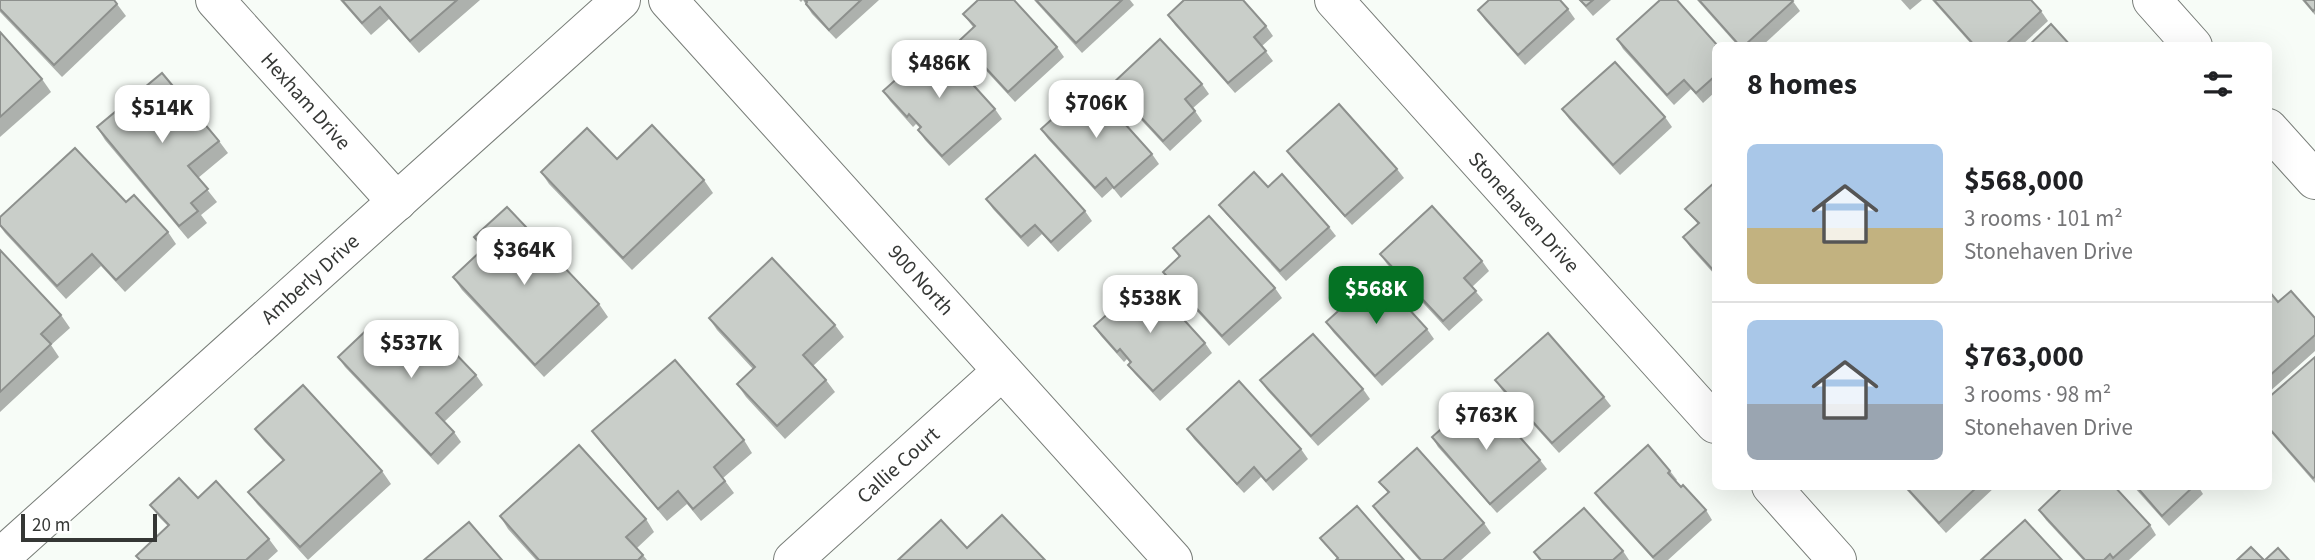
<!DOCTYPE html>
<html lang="en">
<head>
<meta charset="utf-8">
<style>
  :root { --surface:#fff; --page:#f6f6f6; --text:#202124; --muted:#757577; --line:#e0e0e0; --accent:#057224 }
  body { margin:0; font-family:"Source Sans 3",sans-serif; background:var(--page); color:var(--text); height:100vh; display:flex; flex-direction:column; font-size:26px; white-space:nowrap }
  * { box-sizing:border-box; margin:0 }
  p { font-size:23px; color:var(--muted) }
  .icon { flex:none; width:38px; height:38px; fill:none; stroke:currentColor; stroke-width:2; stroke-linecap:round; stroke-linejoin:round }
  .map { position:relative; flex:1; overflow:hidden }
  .side { position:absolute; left:1712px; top:42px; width:560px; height:448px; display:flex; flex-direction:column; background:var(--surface); border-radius:10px; box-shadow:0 7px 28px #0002 }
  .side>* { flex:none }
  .scale { position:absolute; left:21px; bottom:18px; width:136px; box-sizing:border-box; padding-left:7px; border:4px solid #353735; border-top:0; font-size:19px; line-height:24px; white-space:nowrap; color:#353735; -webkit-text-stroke:5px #fff; paint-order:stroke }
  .price { position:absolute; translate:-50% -60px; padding:0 16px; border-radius:14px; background:#fff; color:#222; font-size:23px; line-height:46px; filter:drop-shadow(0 2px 4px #0008) }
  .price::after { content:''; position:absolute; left:50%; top:42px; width:21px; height:16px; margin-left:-10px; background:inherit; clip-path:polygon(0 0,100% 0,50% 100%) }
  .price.selected { background:var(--accent); color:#fff }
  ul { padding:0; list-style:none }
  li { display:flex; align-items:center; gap:21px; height:175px; padding:0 35px }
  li+li { border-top:2px solid var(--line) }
  li span { display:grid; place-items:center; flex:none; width:196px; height:140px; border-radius:10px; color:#555 }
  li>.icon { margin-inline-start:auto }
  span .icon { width:84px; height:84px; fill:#fffc; stroke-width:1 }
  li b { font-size:30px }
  h2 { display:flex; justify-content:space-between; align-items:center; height:84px; padding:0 35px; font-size:30px }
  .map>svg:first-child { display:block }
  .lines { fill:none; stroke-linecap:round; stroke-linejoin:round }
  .minor-casing { stroke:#787d78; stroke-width:40 }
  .tertiary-casing { stroke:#787d78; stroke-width:40 }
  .minor { stroke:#fff; stroke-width:38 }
  .tertiary { stroke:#fff; stroke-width:38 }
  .wall { fill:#adb1ad }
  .building { fill:#c9cec9; stroke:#8d908d; stroke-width:2 }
  .labels { text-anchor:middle; stroke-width:5; stroke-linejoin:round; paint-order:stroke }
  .street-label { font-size:21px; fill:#353735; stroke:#fff }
</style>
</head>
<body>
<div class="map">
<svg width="2315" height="560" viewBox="0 0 2315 560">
  <rect width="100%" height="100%" fill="#f7fcf7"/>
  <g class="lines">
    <defs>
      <g id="minor">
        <polyline points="215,0 397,202"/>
        <polyline points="1334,0 1715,424"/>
        <polyline points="2152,0 2193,46"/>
        <polyline points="2268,128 2315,180"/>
        <polyline points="1771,486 1837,560"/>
        <polyline points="793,560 1002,371"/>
      </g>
      <g id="tertiary">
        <polyline points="668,0 1173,560"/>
        <polyline points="0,558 621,0"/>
      </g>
    </defs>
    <use href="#minor" class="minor-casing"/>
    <use href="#tertiary" class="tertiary-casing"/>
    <use href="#minor" class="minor"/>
    <use href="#tertiary" class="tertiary"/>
  </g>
  <g class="wall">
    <polygon points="0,0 117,4 126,16 62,77 0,12"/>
    <polygon points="340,0 480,0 419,53 389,19 371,35"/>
    <polygon points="799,0 879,0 836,39 812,14 803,0 801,2"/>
    <polygon points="1034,0 1130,0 1134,5 1082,53"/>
    <polygon points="1579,0 1611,0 1593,16"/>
    <polygon points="1697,0 1792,0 1800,11 1762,46 1738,46"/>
    <polygon points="1901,0 1922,0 1910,10"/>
    <polygon points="1932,0 2031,0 2041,11 2048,21 2021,46 1973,46"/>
    <polygon points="2302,0 2315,0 2315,15"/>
    <polygon points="1568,9 1575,19 1525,65 1485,20 1478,10"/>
    <polygon points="963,14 1057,47 1064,57 1015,102 967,50 960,40 973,27"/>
    <polygon points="1168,15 1266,26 1273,36 1262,46 1273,61 1235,93 1175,25"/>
    <polygon points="0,32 42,79 51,92 0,137"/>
    <polygon points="1617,39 1715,46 1715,92 1703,103 1691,89 1674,105 1623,49"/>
    <polygon points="1202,84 1209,94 1193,108 1202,121 1170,151 1118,95 1111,85"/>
    <polygon points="883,91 995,109 1002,119 949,166 925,140 918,130 920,128 916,124 913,127 890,101"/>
    <polygon points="1562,109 1665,117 1672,127 1620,175 1569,119"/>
    <polygon points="97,127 219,141 228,153 198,178 217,202 201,215 207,223 188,239 105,140"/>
    <polygon points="1041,129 1152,154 1159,164 1121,198 1113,188 1102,198 1048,139"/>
    <polygon points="1287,151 1397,169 1404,178 1352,225 1294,161"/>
    <polygon points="617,159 704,180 713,193 632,270 549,184 541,172"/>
    <polygon points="1715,182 1715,275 1690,247 1683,237 1698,224 1685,209"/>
    <polygon points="1268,187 1329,227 1336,236 1286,281 1226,214 1219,205"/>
    <polygon points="986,199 1085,211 1092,221 1058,252 1042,234 1028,247 993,209"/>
    <polygon points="126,202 168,232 176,244 125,292 101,266 66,299 5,233 0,226 0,217"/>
    <polygon points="474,237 599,304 608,317 544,377 462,290 453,277 482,250"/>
    <polygon points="1173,248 1275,288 1282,298 1229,346 1170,282 1163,272 1179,257"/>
    <polygon points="0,250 61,315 70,328 51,345 59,357 0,412"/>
    <polygon points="1380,254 1482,261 1489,271 1472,287 1483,300 1449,331 1387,264"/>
    <polygon points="2268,290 2278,302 2315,318 2315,351 2268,393"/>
    <polygon points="709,318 835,325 844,337 813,366 826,380 835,392 785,439 746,397 737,384 753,369 717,330"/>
    <polygon points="1326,322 1427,329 1434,339 1382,386 1333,332"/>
    <polygon points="1094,326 1205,343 1212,353 1160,401 1135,374 1128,365 1130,363 1127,359 1124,362 1101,336"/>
    <polygon points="338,357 476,375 483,385 444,422 454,432 461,442 438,465 345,367"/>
    <polygon points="2315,357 2315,483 2268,429 2268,398"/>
    <polygon points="1260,380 1363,389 1370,399 1318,446 1267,390"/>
    <polygon points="1495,380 1604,397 1611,406 1559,453 1502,390"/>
    <polygon points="1478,423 1540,460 1547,469 1497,513 1438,447 1432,437"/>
    <polygon points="255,429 382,471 391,484 308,560 257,504 248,492 283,461 264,441"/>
    <polygon points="1187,429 1301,449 1308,459 1273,491 1261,477 1244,493 1194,439"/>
    <polygon points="592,431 744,440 752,453 723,478 734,493 701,521 687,504 667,521 601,443"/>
    <polygon points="1670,471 1677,480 1676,481 1706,510 1712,520 1668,560 1654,560 1602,503 1595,493"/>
    <polygon points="1379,482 1484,523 1491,533 1461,560 1419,560 1380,516 1373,506 1388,493"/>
    <polygon points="1903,486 1996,486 1946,533"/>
    <polygon points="2133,486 2198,486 2203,494 2169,526"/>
    <polygon points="198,498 269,539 278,551 268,560 139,560 136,556 168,526 159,517 150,505"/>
    <polygon points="2039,510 2150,525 2156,535 2129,560 2083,560 2046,520"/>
    <polygon points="500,516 646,519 654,532 637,548 647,560 536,560 508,529"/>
    <polygon points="1623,551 1629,560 1539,560 1534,552"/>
  </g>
  <g class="building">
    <polygon points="0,0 114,0 117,4 54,65 0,9"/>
    <polygon points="342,0 457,0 410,41 380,7 362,23"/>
    <polygon points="805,0 861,0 829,30 806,4 807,2"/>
    <polygon points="978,0 1014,0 1057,47 1008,92 960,40 975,26 963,14"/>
    <polygon points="1036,0 1122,0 1076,43"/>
    <polygon points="1184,0 1243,0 1266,26 1254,37 1266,51 1228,83 1168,15"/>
    <polygon points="1489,0 1560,0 1568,9 1518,55 1478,10"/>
    <polygon points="1580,0 1593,0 1586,6"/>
    <polygon points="1660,0 1677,0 1718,46 1715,46 1715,76 1696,93 1684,80 1667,95 1617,39"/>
    <polygon points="1699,0 1792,0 1793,1 1744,46 1740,46"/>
    <polygon points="1934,0 2031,0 2041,11 2004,46 1975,46"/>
    <polygon points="2304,0 2315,0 2315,9 2313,11"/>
    <polygon points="2051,24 2071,46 2028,46"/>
    <polygon points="0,32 42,79 0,117"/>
    <polygon points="1160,39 1202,84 1185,99 1195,111 1163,141 1111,85"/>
    <polygon points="936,44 995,109 942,156 918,130 921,127 909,114 907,117 883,91"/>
    <polygon points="1615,62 1665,117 1613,165 1562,109"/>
    <polygon points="162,73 219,141 188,166 208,189 191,203 198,211 179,226 97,127"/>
    <polygon points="1090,85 1152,154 1114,188 1106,178 1095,188 1041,129"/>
    <polygon points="1339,104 1397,169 1345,216 1287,151"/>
    <polygon points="652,125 704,180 623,258 541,172 587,128 617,159"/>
    <polygon points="75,148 126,202 134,195 168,232 116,280 92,254 57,286 0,225 0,217"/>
    <polygon points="1035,155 1085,211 1051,242 1035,225 1021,237 986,199"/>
    <polygon points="1254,172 1268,187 1282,174 1329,227 1280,271 1219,205"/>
    <polygon points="1715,182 1715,272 1683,237 1699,223 1685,209"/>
    <polygon points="1432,206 1482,261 1464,278 1476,291 1443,321 1380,254"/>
    <polygon points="507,207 599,304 535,365 453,277 484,248 474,237"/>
    <polygon points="1209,216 1275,288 1222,336 1163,272 1180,256 1173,248"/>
    <polygon points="0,250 61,315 41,334 51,344 0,392"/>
    <polygon points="772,258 835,325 803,355 826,380 777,426 737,384 755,367 709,318"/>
    <polygon points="1378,275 1427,329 1375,376 1326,322"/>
    <polygon points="1147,279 1205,343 1153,391 1128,365 1131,362 1120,349 1117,352 1094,326"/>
    <polygon points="2268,290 2278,302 2291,291 2315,318 2315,335 2268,377"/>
    <polygon points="426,323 476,375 436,413 454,432 431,455 338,357 373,324 397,350"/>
    <polygon points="1548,333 1604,397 1552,443 1495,380"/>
    <polygon points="1313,334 1363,389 1311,436 1260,380"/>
    <polygon points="2315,357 2315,477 2313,478 2268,427 2268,398"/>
    <polygon points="675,360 744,440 714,467 725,481 693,509 678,491 658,509 592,431"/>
    <polygon points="1239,381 1301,449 1266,481 1254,467 1237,484 1187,429"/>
    <polygon points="303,385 382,471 300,547 248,492 284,460 255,429"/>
    <polygon points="1465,408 1478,423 1495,409 1540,460 1490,504 1432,437"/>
    <polygon points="579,445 646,519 626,537 643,555 638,560 539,560 500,516"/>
    <polygon points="1648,445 1670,471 1668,473 1681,487 1683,485 1706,510 1653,557 1595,493"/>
    <polygon points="1417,448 1484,523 1443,560 1421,560 1373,506 1389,492 1379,482"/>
    <polygon points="179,478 198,498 216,481 269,539 246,560 140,560 136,556 169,525 150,505"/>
    <polygon points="1905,486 1978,486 1939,523"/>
    <polygon points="2064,486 2114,486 2150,525 2113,558 2110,554 2104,560 2085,560 2039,510"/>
    <polygon points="2136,486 2194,486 2162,516"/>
    <polygon points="1357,506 1404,560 1336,560 1338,558 1320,538"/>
    <polygon points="1584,508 1623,551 1613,560 1541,560 1534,552"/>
    <polygon points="1002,515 1045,560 898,560 941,520 967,548"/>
    <polygon points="2025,520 2062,560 1981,560"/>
    <polygon points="469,522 502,560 424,560"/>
    <polygon points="2251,547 2264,560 2237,560"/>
    <polygon points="2278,548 2289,560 2265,560"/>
  </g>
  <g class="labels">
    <g class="street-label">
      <text transform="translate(306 101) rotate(48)" y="7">Hexham Drive</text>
      <text transform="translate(1524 212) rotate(48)" y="7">Stonehaven Drive</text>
      <text transform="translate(310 279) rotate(-42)" y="7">Amberly Drive</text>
      <text transform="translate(921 280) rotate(48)" y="7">900 North</text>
      <text transform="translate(898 465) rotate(-42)" y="7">Callie Court</text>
    </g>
  </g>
</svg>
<div class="scale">20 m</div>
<b class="price" style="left:939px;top:100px">$486K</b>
<b class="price" style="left:1096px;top:140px">$706K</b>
<b class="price" style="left:162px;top:145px">$514K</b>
<b class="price" style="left:524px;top:287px">$364K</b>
<b class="price selected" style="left:1376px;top:326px">$568K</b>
<b class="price" style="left:1150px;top:335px">$538K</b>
<b class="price" style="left:411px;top:380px">$537K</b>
<b class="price" style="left:1486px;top:452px">$763K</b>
<section class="side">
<h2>8 homes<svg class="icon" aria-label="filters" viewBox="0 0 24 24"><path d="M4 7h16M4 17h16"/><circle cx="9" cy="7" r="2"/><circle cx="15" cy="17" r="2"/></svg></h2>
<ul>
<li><span style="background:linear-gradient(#a9c7e8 60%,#c2b280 0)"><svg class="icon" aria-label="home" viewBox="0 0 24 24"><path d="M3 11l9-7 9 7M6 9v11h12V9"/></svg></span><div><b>$568,000</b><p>3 rooms · 101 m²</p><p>Stonehaven Drive</p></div></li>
<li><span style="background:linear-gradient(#a9c7e8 60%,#9aa5b1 0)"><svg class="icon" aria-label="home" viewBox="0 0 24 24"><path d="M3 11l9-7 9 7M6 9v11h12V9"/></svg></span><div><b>$763,000</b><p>3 rooms · 98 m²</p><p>Stonehaven Drive</p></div></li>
</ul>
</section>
</div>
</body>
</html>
